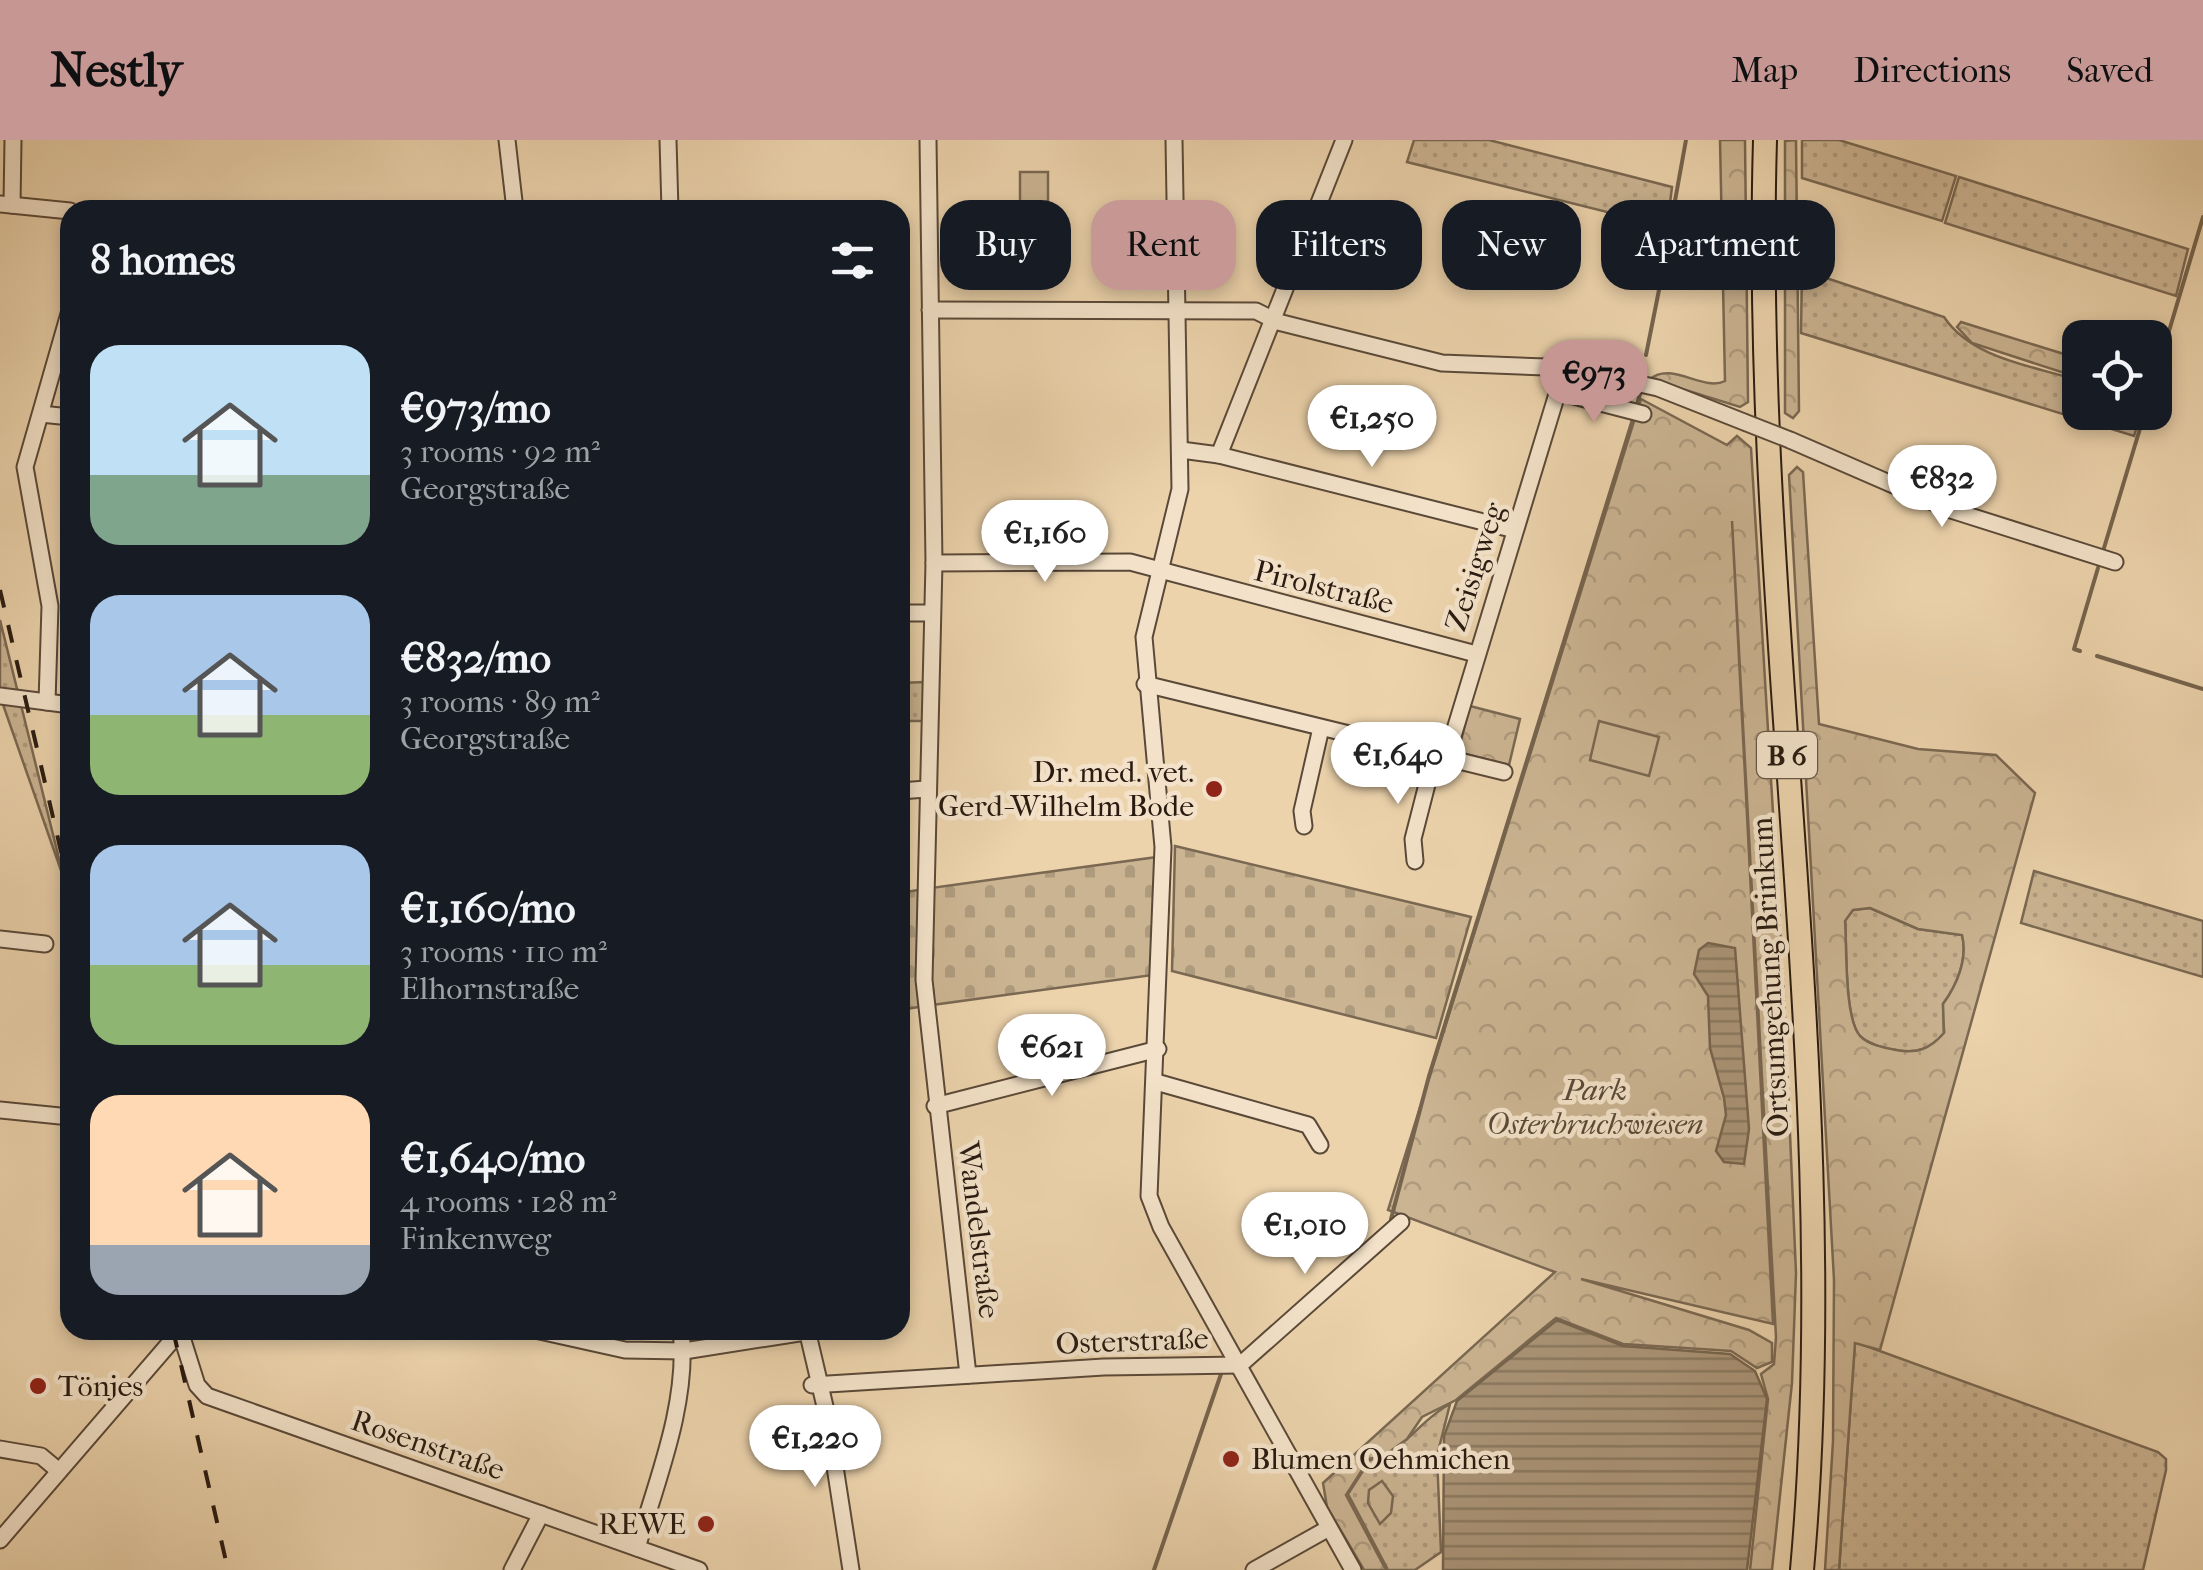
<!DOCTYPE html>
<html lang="en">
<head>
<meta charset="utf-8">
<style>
  :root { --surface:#171b24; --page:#242831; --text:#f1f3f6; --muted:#9ea1a6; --accent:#c59692 }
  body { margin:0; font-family:"IM FELL French Canon",serif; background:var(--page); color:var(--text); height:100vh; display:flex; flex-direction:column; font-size:38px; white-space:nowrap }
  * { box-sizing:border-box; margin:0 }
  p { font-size:32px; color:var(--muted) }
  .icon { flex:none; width:55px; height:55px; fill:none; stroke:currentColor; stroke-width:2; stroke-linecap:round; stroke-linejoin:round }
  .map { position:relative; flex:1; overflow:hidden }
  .drawer { position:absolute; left:60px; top:60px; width:850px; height:1140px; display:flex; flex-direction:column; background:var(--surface); border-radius:30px; box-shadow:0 5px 15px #0003 }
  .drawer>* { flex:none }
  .top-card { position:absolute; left:940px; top:60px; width:950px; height:90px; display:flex; gap:20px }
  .fabs { position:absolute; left:2062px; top:180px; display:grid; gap:20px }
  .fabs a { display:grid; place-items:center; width:110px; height:110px; border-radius:20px; background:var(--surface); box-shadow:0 5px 15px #0003; font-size:50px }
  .price { position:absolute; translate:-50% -85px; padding:0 22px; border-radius:35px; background:#fff; color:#222; font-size:32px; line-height:65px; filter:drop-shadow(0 2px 5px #0008) }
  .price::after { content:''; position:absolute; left:50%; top:60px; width:30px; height:22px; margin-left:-15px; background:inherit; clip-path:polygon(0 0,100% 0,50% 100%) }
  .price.active { background:var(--accent); color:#111 }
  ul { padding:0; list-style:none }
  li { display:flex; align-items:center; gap:30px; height:250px; padding:0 30px }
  li span { display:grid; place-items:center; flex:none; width:280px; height:200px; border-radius:30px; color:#555 }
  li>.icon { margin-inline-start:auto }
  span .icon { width:120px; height:120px; fill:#fffc; stroke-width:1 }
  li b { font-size:42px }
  h2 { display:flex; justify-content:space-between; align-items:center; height:120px; padding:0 30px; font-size:42px }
  .pill { padding:0 35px; border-radius:30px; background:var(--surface); box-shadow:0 5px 15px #0003; font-size:35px; line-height:90px }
  .pill.active { background:var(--accent); color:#111 }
  header { display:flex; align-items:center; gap:60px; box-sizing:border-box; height:140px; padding:0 50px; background:var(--accent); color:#111 }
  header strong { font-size:48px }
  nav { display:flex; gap:55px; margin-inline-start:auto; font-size:35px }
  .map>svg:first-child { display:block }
  .grass { fill:url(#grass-dots); stroke:#7a6852; stroke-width:2.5 }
  .forest { fill:url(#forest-crowns); stroke:#7a6852; stroke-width:2.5; fill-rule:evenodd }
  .cemetery { fill:url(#cemetery-stones); stroke:#7a6852; stroke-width:2.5 }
  .pitch { fill:#cbb492; stroke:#7a6852; stroke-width:2.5 }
  .water { fill:url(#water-rules); stroke:#76644e; stroke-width:2.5 }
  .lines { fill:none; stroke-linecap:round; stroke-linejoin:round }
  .stream { stroke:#76644e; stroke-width:4 }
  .minor-casing { stroke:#5a4938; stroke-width:19 }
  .highway-casing { stroke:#291b11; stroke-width:26 }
  .minor { stroke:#f3e2c9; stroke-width:15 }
  .highway { stroke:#ecd3ac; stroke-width:22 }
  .rail { stroke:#291b11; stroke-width:4; stroke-dasharray:18 18; stroke-linecap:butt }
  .minor-bridge-casing { stroke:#5a4938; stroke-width:19; stroke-linecap:butt }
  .minor-bridge { stroke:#f3e2c9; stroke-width:15 }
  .poi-dot { fill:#8f2418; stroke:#f3e2c9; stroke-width:4 }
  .labels { text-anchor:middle; stroke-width:9; stroke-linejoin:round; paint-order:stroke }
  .shield { fill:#f3e2c9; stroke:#665748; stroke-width:2.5 }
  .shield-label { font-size:28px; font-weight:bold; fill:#291b11 }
  .street-label { font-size:30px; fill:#291b11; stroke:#f3e2c9 }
  .poi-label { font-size:30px; fill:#291b11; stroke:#f3e2c9; text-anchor:end }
  .park-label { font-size:30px; font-style:italic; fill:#5a4938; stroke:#f3e2c9 }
</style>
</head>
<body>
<header>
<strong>Nestly</strong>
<nav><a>Map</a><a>Directions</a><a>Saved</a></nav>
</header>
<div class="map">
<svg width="2203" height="1430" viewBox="0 0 2203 1430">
  <defs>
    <pattern id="grass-dots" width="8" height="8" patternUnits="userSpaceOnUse" patternTransform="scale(2.5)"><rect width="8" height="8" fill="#cbb492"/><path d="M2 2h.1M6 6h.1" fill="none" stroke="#ae9a7d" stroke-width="1.8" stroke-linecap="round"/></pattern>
    <pattern id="forest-crowns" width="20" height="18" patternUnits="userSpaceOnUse" patternTransform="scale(2.5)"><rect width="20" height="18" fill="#cbb492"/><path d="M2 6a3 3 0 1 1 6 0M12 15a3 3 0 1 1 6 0" fill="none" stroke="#ae9a7d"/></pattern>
    <pattern id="cemetery-stones" width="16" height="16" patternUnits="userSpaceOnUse" patternTransform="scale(2.5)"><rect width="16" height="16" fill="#cbb492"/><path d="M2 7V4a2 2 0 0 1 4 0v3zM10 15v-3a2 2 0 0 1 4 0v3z" fill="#ae9a7d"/></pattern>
    <pattern id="water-rules" width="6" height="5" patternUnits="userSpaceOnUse" patternTransform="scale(2.5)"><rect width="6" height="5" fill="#aa9477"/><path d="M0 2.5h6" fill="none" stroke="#8a7860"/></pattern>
  </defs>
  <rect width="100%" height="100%" fill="#ecd3ac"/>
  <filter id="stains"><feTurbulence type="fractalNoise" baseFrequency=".002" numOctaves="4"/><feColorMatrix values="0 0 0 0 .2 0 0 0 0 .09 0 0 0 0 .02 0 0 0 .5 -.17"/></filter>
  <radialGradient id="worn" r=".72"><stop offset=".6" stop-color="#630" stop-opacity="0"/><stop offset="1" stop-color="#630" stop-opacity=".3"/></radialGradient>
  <g class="grass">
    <polygon points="1414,0 1489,0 1672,47 1667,87 1407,22"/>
    <polygon points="1802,0 1839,0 1956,36 1942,81 1802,38"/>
    <polygon points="1959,37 2188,109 2176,156 1945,83"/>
    <path d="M1802,130L1944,177C1972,219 2034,226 2080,241V272L2141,273L2134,296L1801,193Z"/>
    <polygon points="0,480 64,739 0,556"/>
    <polygon points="924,542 924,581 900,581 900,543"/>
    <polygon points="2034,731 2203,781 2203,837 2021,783"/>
    <path d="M1870,768L1918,789L1962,795C1968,818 1957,845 1943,864L1944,893C1930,909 1917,914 1896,910C1885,908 1869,905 1860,896C1844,878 1847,806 1845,780L1853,770Z"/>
    <polygon points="1855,1202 2158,1312 2166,1319 2166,1330 2143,1430 1839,1430"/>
    <path d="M1450,1264L1437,1316L1441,1412L1415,1430H1388L1348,1354L1370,1320C1405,1312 1419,1280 1450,1264Z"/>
  </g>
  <g class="forest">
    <path d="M1720,0H1745L1748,262L1740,267L1650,239C1672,221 1703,252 1725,241Z"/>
    <polygon points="1796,0 1799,271 1793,278 1785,273 1785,1"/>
    <polygon points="1961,182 2080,219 2080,238 1972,203 1957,187"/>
    <polygon points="1641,259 1727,305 1737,296 1751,308 1784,855 1796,1133 1792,1243 1772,1430 1750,1430 1768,1259 1761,1234 1774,1224 1776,1197 1732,381 1773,1184 1581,1139 1749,1190 1772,1203 1772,1222 1757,1228 1731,1211 1623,1204 1556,1178 1456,1260 1422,1277 1407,1299 1385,1315 1369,1319 1346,1355 1386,1430 1364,1430 1327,1367 1323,1343 1555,1132 1388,1070"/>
    <path d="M1797,327L1803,332L1819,584L1918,609L1996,615L2035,653L1880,1210L1855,1203L1839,1430H1825L1833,1301L1834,1140L1789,335ZM1870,768L1918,789L1962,795C1968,819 1957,845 1943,864L1944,893C1930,909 1917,914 1896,910C1885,908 1869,905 1860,896C1844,878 1847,806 1845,781L1853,770Z"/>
    <polygon points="1470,566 1520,579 1509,625 1458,612"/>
    <polygon points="1382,1341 1393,1356 1391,1373 1380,1384 1368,1363 1369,1350"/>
  </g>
  <g class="cemetery">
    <polygon points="1175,706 1471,777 1436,898 1172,831"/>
    <polygon points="1157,717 1153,835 932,865 931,748"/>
    <polygon points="918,750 919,867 900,870 900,753"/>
  </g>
  <g class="pitch">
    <rect x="1020" y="32" width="28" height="47"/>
    <polygon points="1599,581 1659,597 1649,636 1590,620"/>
  </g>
  <g class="water">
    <polygon points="1708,803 1735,808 1749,989 1744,1024 1724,1022 1716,1011 1726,975 1724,958 1710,908 1708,856 1694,834 1699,810"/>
    <polygon points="1557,1180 1623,1206 1730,1214 1755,1231 1767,1259 1747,1430 1443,1430 1444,1296 1457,1261"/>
  </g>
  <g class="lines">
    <g class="stream">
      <polyline points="1667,105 1686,0"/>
      <polyline points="1646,215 1664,125"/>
      <polyline points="1641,236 1643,229"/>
      <polyline points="2155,238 2203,77"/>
      <polyline points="1637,264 1640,254"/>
      <polyline points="2104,408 2145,272"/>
      <polyline points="2080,511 2074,509 2098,428"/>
      <polyline points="2097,516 2203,549"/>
      <polyline points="1391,1079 1429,936 1633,279"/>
      <polyline points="1154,1430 1221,1234"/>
    </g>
    <defs>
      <g id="minor">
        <polyline points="507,0 515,70"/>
        <polyline points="668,0 670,70"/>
        <polyline points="928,0 934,423 924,840 968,1235"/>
        <polyline points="1174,0 1180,349 1144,497 1163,707 1149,1056 1161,1087 1353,1430"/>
        <polyline points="0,64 70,71"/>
        <polyline points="12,65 13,0"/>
        <polyline points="930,170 1256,171 1278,182 1442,223 1546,227 1595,234 1658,248 1744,282"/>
        <polyline points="1558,252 1643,274"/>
        <polyline points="41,274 70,277"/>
        <polyline points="1790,300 1951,370 2115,422"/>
        <polyline points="1181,310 1219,315 1515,390"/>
        <polyline points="1219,315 1344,0"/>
        <polyline points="934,423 1130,422 1476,514"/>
        <polyline points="900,473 930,473"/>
        <polyline points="1145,544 1504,632"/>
        <polyline points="0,556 70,565"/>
        <polyline points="47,562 50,466 25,327 70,170"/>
        <polyline points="1446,619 1564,231"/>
        <polyline points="900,651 926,649"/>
        <polyline points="1304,686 1302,671 1321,588"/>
        <polyline points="1415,721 1413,699 1434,617"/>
        <polyline points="0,799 45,804"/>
        <polyline points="1156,942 1308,985 1320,1005"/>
        <polyline points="935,966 1158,909"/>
        <polyline points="0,970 70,977"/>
        <polyline points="535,1190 625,1210 684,1211 799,1193"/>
        <polyline points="807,1190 827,1275 851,1430"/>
        <polyline points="180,1191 197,1245 207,1256 699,1430"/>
        <polyline points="812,1245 1104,1227 1240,1225 1401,1082"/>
        <polyline points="0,1309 41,1316 59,1331"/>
        <polyline points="0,1400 181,1190"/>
        <path d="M637,1408C657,1340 689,1262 681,1190"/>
        <polyline points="512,1430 541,1374"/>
        <polyline points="1254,1430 1329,1388"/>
      </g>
      <path id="highway" d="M1765,0C1751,477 1845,953 1802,1430"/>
    </defs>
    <use href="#minor" class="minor-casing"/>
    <use href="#highway" class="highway-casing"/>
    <use href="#minor" class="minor"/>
    <use href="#highway" class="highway"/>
    <g class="rail">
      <polyline points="0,450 70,750"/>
      <polyline points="173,1190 228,1430"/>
    </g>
    <defs>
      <polyline id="minor-bridge" points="1744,282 1790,300"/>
    </defs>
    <use href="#minor-bridge" class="minor-bridge-casing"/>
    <use href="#minor-bridge" class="minor-bridge"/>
  </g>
  <g class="poi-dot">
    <circle cx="1214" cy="649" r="10"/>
    <circle cx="38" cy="1246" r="10"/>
    <circle cx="1231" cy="1319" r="10"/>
    <circle cx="706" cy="1384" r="10"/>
  </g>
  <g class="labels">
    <rect class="shield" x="1757" y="592" width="60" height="46" rx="8"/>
    <g class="shield-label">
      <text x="1787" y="625">B 6</text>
    </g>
    <g class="street-label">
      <text transform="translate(1475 427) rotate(-72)" y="10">Zeisigweg</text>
      <text transform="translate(1324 447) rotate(14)" y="10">Pirolstraße</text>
      <text transform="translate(1770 837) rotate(-93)" y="10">Ortsumgehung Brinkum</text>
      <text transform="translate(979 1090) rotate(83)" y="10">Wandelstraße</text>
      <text transform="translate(1132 1201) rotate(-2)" y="10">Osterstraße</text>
      <text transform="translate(428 1305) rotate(19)" y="10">Rosenstraße</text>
    </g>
    <g class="poi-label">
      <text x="1194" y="642">Dr. med. vet.<tspan x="1194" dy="34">Gerd-Wilhelm Bode</tspan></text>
      <text x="58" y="1256" text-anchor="start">Tönjes</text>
      <text x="1251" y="1329" text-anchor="start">Blumen Oehmichen</text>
      <text x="686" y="1394">REWE</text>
    </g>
    <g class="park-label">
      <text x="1595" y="960">Park<tspan x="1595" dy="34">Osterbruchwiesen</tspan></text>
    </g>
  </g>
  <rect width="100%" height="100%" filter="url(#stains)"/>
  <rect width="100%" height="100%" fill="url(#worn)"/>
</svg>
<div class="fabs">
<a><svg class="icon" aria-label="locate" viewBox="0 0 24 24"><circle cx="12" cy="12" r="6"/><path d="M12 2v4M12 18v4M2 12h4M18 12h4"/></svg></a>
</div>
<b class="price active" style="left:1594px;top:285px">€973</b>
<b class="price" style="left:1372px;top:330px">€1,250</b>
<b class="price" style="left:1942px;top:390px">€832</b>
<b class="price" style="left:1045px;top:445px">€1,160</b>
<b class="price" style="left:1398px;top:667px">€1,640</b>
<b class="price" style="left:1052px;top:959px">€621</b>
<b class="price" style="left:1305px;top:1137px">€1,010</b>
<b class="price" style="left:815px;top:1350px">€1,220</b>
<div class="top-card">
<a class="pill">Buy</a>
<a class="pill active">Rent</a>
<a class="pill">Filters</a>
<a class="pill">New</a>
<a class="pill">Apartment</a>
</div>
<section class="drawer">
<h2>8 homes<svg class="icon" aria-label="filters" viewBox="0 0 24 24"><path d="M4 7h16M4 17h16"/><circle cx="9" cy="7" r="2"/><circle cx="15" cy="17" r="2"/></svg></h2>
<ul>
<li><span style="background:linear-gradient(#bfe0f5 65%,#7fa58c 0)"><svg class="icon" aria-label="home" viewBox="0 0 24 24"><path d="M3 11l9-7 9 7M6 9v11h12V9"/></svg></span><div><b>€973/mo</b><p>3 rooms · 92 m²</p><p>Georgstraße</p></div></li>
<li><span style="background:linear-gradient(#a9c7e8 60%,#8fb573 0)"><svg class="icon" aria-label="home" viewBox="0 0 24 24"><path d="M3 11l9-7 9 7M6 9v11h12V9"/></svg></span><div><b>€832/mo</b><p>3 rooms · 89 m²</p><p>Georgstraße</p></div></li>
<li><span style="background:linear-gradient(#a9c7e8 60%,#8fb573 0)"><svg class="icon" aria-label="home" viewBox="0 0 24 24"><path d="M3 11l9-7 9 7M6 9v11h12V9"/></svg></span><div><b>€1,160/mo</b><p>3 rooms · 110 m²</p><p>Elhornstraße</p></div></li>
<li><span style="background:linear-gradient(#ffd9b3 75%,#9aa5b1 0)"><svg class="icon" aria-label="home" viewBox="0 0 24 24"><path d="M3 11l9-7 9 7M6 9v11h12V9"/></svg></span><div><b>€1,640/mo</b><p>4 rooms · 128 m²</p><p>Finkenweg</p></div></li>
</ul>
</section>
</div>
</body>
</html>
